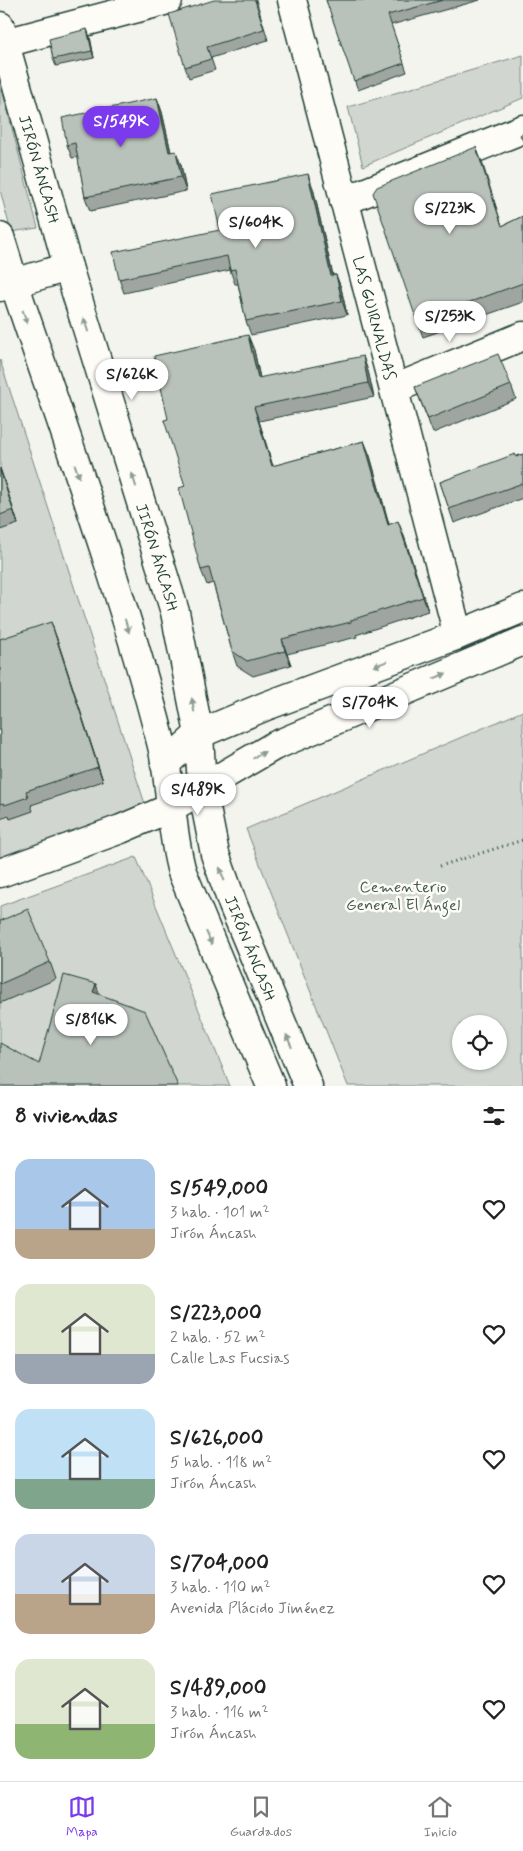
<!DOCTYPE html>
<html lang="es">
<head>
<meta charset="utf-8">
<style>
  :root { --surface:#fff; --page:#f2f2f2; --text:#222; --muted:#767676; --line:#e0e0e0; --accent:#7c3aed }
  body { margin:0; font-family:Mynerve,sans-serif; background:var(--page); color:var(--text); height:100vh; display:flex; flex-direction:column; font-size:19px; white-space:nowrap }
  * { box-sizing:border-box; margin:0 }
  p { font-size:16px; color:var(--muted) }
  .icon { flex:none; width:28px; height:28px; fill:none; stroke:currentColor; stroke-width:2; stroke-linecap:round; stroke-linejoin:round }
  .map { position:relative; height:1086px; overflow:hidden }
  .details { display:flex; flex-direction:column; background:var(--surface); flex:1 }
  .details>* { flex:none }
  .controls { position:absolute; left:452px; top:1015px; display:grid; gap:10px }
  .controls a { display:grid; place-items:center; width:55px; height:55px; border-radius:50%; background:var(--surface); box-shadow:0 1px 4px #0004; font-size:25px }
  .price { position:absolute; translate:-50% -42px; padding:0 11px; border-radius:18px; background:#fff; color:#222; font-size:16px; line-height:32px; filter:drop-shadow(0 1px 2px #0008) }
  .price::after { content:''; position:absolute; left:50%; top:30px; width:15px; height:11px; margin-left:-8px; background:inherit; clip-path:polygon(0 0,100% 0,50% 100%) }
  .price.on { background:var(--accent); color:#fff }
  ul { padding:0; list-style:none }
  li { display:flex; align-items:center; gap:15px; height:125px; padding:0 15px }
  li span { display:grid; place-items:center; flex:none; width:140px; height:100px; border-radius:15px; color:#555 }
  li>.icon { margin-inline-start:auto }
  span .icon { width:60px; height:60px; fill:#fffc; stroke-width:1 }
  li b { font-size:21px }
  h2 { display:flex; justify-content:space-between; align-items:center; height:60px; padding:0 15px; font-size:21px }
  .menu { display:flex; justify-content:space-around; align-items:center; height:70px; border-top:1px solid var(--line); background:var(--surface); font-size:14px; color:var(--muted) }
  .menu a { display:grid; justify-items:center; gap:2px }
  .menu .on { color:var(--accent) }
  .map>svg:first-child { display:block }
  .green { fill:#d1d6d1; stroke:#788a82; fill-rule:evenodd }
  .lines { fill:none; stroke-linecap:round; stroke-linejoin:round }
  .minor-casing { stroke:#1f3d34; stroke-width:31 }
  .major-casing { stroke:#1f3d34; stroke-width:31 }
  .path { stroke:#1f3d34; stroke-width:3; stroke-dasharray:1 4; stroke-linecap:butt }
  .minor { stroke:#fdfcf7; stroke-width:28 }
  .major { stroke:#fdfcf7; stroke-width:28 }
  .wall { fill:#9fa6a1; stroke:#1f3d34 }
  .shaded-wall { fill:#828783; stroke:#1f3d34 }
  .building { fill:#b9c1bb; stroke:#1f3d34 }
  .oneway { fill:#8e9c96 }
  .labels { text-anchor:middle; stroke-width:5; stroke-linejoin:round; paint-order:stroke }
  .street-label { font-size:16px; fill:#1f3d34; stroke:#fdfcf7 }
  .park-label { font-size:16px; fill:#435c53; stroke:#fdfcf7 }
</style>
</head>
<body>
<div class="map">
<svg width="523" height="1086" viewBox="0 0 523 1086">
  <rect width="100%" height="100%" fill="#f4f4ef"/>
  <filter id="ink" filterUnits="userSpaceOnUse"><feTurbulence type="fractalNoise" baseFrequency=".02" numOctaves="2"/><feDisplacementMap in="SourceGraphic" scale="10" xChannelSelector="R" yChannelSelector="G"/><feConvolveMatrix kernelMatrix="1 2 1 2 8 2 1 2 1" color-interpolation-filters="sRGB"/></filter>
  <g filter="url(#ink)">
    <g class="green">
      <polygon points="523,55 523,98 363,166 348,107"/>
      <polygon points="0,82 38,228 11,232 0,190"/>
      <polygon points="0,360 147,810 0,861"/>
      <path d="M523,711V1086H348L246,829ZM461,1024H499V1061H461Z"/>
      <polygon points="136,857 230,1086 0,1086 0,906"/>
    </g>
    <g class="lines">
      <defs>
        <g id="minor">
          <polyline points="292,0 458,635"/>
          <polyline points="5,43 168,0"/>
          <polyline points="344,201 523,129"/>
          <polyline points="0,287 68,267"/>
          <polyline points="394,389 523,336"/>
          <polyline points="165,764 199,734 266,706 458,635 523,608"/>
          <polyline points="202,788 274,746 523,641"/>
        </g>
        <g id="major">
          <polyline points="0,26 68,267 175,612 199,734 202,788 215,854 233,905 308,1086"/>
          <path d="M0,237L14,283C65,435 121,586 161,742C172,784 170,830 182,872L271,1086"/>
          <polyline points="0,873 121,829 170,808 184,800"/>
        </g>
      </defs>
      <use href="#minor" class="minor-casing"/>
      <use href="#major" class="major-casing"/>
      <polyline class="path" points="440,866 523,840"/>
      <use href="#minor" class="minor"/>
      <use href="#major" class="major"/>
    </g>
    <g class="wall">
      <polygon points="256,0 268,40 211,58 215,70 189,78 185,67"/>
      <polygon points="326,0 480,0 391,25 407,72 358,90"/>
      <polygon points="90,37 94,58 56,66 53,59"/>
      <polygon points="157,98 162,112 171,152 181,165 186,191 90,211 85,197 78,157 72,158 67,145"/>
      <polygon points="476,147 502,226 523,216 523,302 423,337 417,321"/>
      <polygon points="313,188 333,275 336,275 341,288 347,315 251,335 246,321 238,284 235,284 230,270 124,293 119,279 220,230"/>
      <polygon points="254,350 260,378 368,371 374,397 259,421 273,466 364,441 370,456 389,524 404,536 428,611 356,635 357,637 287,654 291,665 253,676 237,666 232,651 213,583 207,585 201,570 185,486 168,419"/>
      <polygon points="511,385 516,399 433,433 415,387"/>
      <polygon points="523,454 523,498 454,523 440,482"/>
      <polygon points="0,468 18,524 0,530"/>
      <polygon points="56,636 103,781 31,805 33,811 10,819 9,816 0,819 0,639"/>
      <polygon points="0,921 50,962 56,979 0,1003"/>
    </g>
    <g class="shaded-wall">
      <polygon points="87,29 90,37 94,58 92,51"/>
      <polygon points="157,98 162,112 174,166 169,152"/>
      <polygon points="476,147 482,162 507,242 502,226"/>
      <polygon points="176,151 181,165 186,191 181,177"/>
      <polygon points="308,174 313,188 336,290 331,276"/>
      <polygon points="336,275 341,288 347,315 342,301"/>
      <polygon points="248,335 254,350 263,393 258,378"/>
      <polygon points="363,356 368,371 374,397 368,383"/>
      <polygon points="254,407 259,421 277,481 272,466"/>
      <polygon points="364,441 370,456 393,539 388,525"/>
      <polygon points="0,468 18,524 0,470"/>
      <polygon points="398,521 404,536 428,611 423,597"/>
      <polygon points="51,622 56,636 103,781 98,767"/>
      <polygon points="282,639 287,654 291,665 285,651"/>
      <polygon points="96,984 102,1002 93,992"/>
    </g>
    <g class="building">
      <polygon points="214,0 255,0 264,29 207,47 211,59 185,67 169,14"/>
      <polygon points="326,0 443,0 388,15 404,63 354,81"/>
      <polygon points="87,29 92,51 53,59 49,39"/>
      <polygon points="157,98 169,152 176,151 181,177 85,197 75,143 67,145 62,118"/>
      <polygon points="523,133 523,141 520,135"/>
      <polygon points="476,147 502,226 523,216 523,283 417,321 373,193 377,187"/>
      <polygon points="308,174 331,276 336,275 342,301 246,321 235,269 230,270 227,256 119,279 113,252 220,230 212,194"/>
      <polygon points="248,335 258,378 363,356 368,383 254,407 272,466 364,441 388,525 398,521 423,597 351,620 351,622 282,639 285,651 247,661 232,651 209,568 201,570 179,488 185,486 164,420 168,419 154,356"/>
      <polygon points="498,354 511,385 428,419 415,387"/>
      <polygon points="515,454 516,457 523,454 523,483 449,509 440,482"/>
      <polygon points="0,470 13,510 0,515"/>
      <polygon points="51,622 98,767 26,791 28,797 5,805 4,803 0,804 0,639"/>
      <polygon points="28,909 50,962 0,984 0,921"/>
      <polygon points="64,975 96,984 93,992 145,1011 178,1086 0,1086 0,1043 39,1064"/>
    </g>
    <defs><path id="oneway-solid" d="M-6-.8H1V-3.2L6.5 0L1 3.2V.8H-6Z" transform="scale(1.25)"/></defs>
    <g class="oneway">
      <use href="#oneway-solid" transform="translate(25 317) rotate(71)"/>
      <use href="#oneway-solid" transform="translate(86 325) rotate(-107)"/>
      <use href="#oneway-solid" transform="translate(77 471) rotate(71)"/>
      <use href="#oneway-solid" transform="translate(134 480) rotate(-107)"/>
      <use href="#oneway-solid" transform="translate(127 626) rotate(73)"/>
      <use href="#oneway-solid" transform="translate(380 664) rotate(160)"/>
      <use href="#oneway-solid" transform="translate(440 676) rotate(-23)"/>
      <use href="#oneway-solid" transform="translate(193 705) rotate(-100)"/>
      <use href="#oneway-solid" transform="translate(259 755) rotate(-30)"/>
      <use href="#oneway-solid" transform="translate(222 874) rotate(-110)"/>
      <use href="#oneway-solid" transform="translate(209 938) rotate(67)"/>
      <use href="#oneway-solid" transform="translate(289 1041) rotate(-113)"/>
    </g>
  </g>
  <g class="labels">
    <g class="street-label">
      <text transform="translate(40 169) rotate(74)" y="6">JIRÓN ÁNCASH</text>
      <text transform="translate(375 318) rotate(75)" y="6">LAS GUIRNALDAS</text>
      <text transform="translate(158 557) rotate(73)" y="6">JIRÓN ÁNCASH</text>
      <text transform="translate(251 948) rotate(68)" y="6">JIRÓN ÁNCASH</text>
    </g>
    <g class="park-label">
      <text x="403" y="892">Cementerio<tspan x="403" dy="18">General El Ángel</tspan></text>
    </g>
  </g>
</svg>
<div class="controls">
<a><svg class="icon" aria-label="locate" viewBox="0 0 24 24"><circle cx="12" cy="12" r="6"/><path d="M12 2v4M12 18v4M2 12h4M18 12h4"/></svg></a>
</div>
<b class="price on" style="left:121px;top:148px">S/549K</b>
<b class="price" style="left:450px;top:235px">S/223K</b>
<b class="price" style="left:256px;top:249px">S/604K</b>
<b class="price" style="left:450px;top:343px">S/253K</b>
<b class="price" style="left:132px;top:401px">S/626K</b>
<b class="price" style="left:370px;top:729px">S/704K</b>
<b class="price" style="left:198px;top:816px">S/489K</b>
<b class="price" style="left:91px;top:1046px">S/816K</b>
</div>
<section class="details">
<h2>8 viviendas<svg class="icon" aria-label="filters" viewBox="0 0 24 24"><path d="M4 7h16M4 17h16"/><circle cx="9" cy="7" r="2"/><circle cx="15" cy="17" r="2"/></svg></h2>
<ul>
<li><span style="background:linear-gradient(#a9c7e8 70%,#b9a48a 0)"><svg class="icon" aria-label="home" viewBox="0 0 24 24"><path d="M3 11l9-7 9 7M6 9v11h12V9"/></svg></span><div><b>S/549,000</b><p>3 hab. · 101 m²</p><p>Jirón Áncash</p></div><svg class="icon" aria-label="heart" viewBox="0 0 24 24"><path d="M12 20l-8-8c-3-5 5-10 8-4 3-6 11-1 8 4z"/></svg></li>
<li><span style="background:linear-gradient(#dfe7d0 70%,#9aa5b1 0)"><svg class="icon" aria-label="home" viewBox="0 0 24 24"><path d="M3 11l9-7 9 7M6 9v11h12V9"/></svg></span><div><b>S/223,000</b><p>2 hab. · 52 m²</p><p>Calle Las Fucsias</p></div><svg class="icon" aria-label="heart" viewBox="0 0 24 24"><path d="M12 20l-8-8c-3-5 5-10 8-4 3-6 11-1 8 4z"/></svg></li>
<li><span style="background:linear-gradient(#bfe0f5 70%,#7fa58c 0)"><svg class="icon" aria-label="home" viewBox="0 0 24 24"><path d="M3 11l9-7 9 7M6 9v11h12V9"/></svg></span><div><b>S/626,000</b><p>5 hab. · 118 m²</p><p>Jirón Áncash</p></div><svg class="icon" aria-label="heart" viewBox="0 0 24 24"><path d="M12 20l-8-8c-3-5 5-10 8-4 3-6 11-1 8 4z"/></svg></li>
<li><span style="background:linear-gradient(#c9d6e8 60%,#b9a48a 0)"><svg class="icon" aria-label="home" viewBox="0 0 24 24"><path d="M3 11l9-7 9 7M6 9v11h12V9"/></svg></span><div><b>S/704,000</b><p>3 hab. · 110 m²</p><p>Avenida Plácido Jiménez</p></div><svg class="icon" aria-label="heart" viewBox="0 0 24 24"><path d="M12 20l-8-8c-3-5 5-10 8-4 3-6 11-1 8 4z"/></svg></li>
<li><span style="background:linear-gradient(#dfe7d0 65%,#8fb573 0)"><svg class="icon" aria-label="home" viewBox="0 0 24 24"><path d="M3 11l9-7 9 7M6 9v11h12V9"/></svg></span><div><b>S/489,000</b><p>3 hab. · 116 m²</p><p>Jirón Áncash</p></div><svg class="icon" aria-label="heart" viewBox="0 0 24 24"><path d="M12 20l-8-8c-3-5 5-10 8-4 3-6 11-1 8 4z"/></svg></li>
</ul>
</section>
<nav class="menu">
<a class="on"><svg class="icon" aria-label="map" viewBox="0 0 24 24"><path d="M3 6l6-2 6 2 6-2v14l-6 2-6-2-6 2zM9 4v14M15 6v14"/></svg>Mapa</a>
<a><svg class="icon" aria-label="saved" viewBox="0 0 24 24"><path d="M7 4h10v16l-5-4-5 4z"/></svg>Guardados</a>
<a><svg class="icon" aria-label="home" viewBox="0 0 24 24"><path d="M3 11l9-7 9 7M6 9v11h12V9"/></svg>Inicio</a>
</nav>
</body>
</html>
